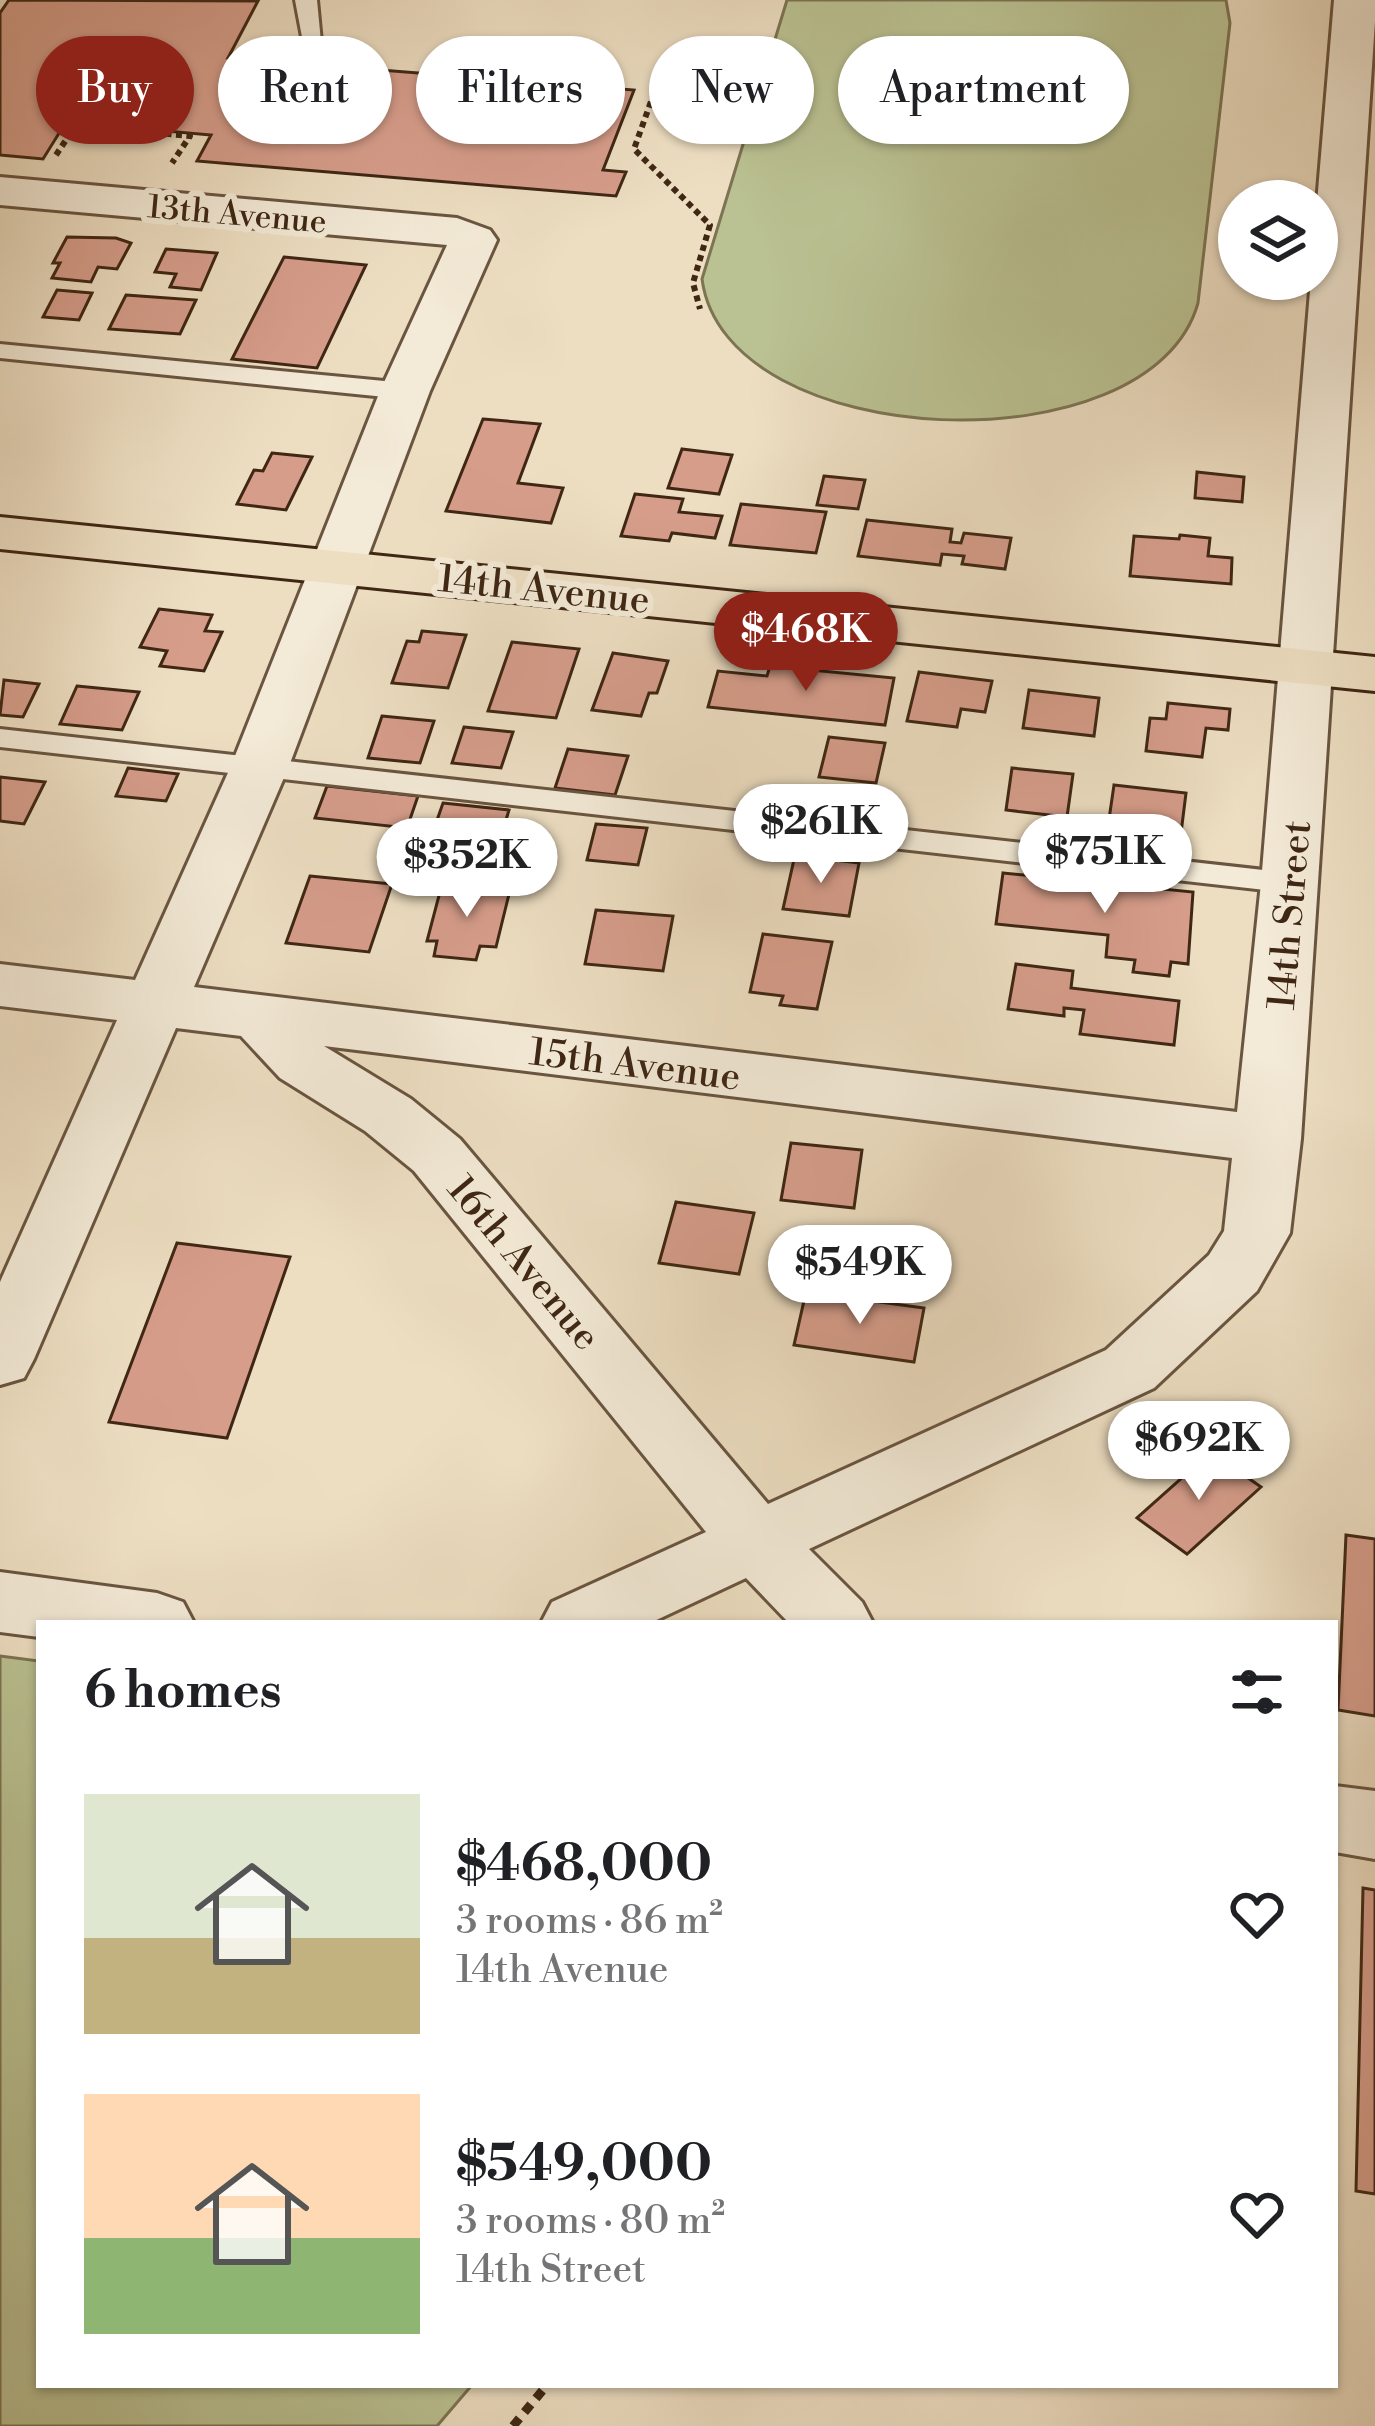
<!DOCTYPE html>
<html lang="en">
<head>
<meta charset="utf-8">
<style>
  :root { --surface:#fff; --page:#f2f2f2; --text:#202124; --muted:#757577; --accent:#8f2418 }
  body { margin:0; font-family:"Libre Bodoni",serif; background:var(--page); color:var(--text); height:100vh; display:flex; flex-direction:column; font-size:45px; white-space:nowrap }
  * { box-sizing:border-box; margin:0 }
  p { font-size:39px; color:var(--muted) }
  .icon { flex:none; width:66px; height:66px; fill:none; stroke:currentColor; stroke-width:2; stroke-linecap:round; stroke-linejoin:round }
  .map { position:relative; flex:1; overflow:hidden }
  .drawer { position:absolute; left:36px; top:1620px; width:1302px; height:768px; display:flex; flex-direction:column; background:var(--surface); border-radius:0px; box-shadow:0 3px 9px #0004 }
  .drawer>* { flex:none }
  .top-card { position:absolute; left:36px; top:36px; width:1305px; height:108px; display:flex; gap:24px }
  .fabs { position:absolute; left:1218px; top:180px; display:grid; gap:24px }
  .fabs a { display:grid; place-items:center; width:120px; height:120px; border-radius:50%; background:var(--surface); box-shadow:0 3px 9px #0004; font-size:60px }
  .price { position:absolute; translate:-50% -102px; padding:0 27px; border-radius:42px; background:#fff; color:#222; font-size:39px; line-height:78px; filter:drop-shadow(0 3px 6px #0008) }
  .price::after { content:''; position:absolute; left:50%; top:72px; width:36px; height:27px; margin-left:-18px; background:inherit; clip-path:polygon(0 0,100% 0,50% 100%) }
  .price.current { background:var(--accent); color:#fff }
  ul { padding:0; list-style:none }
  li { display:flex; align-items:center; gap:36px; height:300px; padding:0 48px }
  li span { display:grid; place-items:center; flex:none; width:336px; height:240px; border-radius:0px; color:#555 }
  li>.icon { margin-inline-start:auto }
  span .icon { width:144px; height:144px; fill:#fffc; stroke-width:1 }
  li b { font-size:51px }
  h2 { display:flex; justify-content:space-between; align-items:center; height:144px; padding:0 48px; font-size:51px }
  .pill { padding:0 42px; border-radius:54px; background:var(--surface); box-shadow:0 3px 9px #0004; font-size:42px; line-height:108px }
  .pill.current { background:var(--accent); color:#fff }
  .map>svg:first-child { display:block }
  .green { fill:#bac192; stroke:#7c7453; stroke-width:3 }
  .building { fill:#d69d8b; stroke:#3f2714; stroke-width:3 }
  .lines { fill:none; stroke-linecap:round; stroke-linejoin:round }
  .lane-casing { stroke:#6a5540; stroke-width:6 }
  .street-casing { stroke:#6a5540; stroke-width:6 }
  .primary-casing { stroke:#3f2714; stroke-width:6 }
  .path-far1 { stroke:#3f2714; stroke-width:6; stroke-dasharray:6 4.5; stroke-linecap:butt }
  .path { stroke:#3f2714; stroke-width:9; stroke-dasharray:10 8; stroke-linecap:butt }
  .lane { fill:#f3ead7; fill-rule:evenodd }
  .street { fill:#f3ead7; fill-rule:evenodd }
  .primary { fill:#eddec2; fill-rule:evenodd }
  .labels { text-anchor:middle; stroke-width:12; stroke-linejoin:round; paint-order:stroke }
  .far-street-label { font-size:33px; fill:#3f2714; stroke:#f3ead7 }
  .street-label { font-size:39px; fill:#3f2714; stroke:#f3ead7 }
</style>
</head>
<body>
<div class="map">
<svg width="1375" height="2426" viewBox="0 0 1375 2426">
  <rect width="100%" height="100%" fill="#eddec2"/>
  <filter id="stains"><feTurbulence type="fractalNoise" baseFrequency=".00167" numOctaves="4"/><feColorMatrix values="0 0 0 0 .2 0 0 0 0 .09 0 0 0 0 .02 0 0 0 .5 -.17"/></filter>
  <radialGradient id="worn" r=".72"><stop offset=".6" stop-color="#630" stop-opacity="0"/><stop offset="1" stop-color="#630" stop-opacity=".3"/></radialGradient>
  <g class="green">
    <path d="M787,0H1226L1230,23L1198,303C1151,471 725,454 702,279Z"/>
    <polygon points="0,1656 39,1661 39,2385 472,2385 437,2426 0,2426"/>
  </g>
  <g class="building">
    <polygon points="9,0 258,1 228,58 634,90 603,170 626,172 616,196 197,161 211,135 66,122 43,159 0,155 0,13"/>
    <polygon points="67,237 116,238 131,243 117,269 98,267 91,282 52,278 60,263 53,263"/>
    <polygon points="166,249 217,253 201,290 170,287 176,274 155,272"/>
    <polygon points="284,257 366,265 317,368 232,359"/>
    <polygon points="57,290 92,293 79,320 43,317"/>
    <polygon points="126,295 196,300 180,334 109,329"/>
    <polygon points="483,419 540,424 518,483 563,488 551,523 446,511"/>
    <polygon points="682,449 732,455 719,494 668,488"/>
    <polygon points="272,453 312,457 286,510 237,504 254,470 263,471"/>
    <polygon points="1197,472 1244,477 1242,502 1195,498"/>
    <polygon points="824,476 865,480 858,509 817,505"/>
    <polygon points="635,494 683,499 679,512 722,516 715,538 672,533 669,541 621,536"/>
    <polygon points="741,504 826,512 816,553 730,545"/>
    <polygon points="867,520 952,529 950,542 961,543 964,533 1011,538 1005,569 962,564 964,556 942,554 940,565 858,556"/>
    <polygon points="1180,535 1210,538 1208,556 1232,558 1231,584 1130,576 1134,536 1179,539"/>
    <polygon points="159,609 212,615 205,631 222,632 204,671 160,666 167,651 140,647"/>
    <polygon points="422,631 466,635 448,688 392,683 407,641 419,642"/>
    <polygon points="512,642 579,649 556,718 488,711"/>
    <polygon points="613,653 668,661 657,693 649,693 641,716 592,710"/>
    <polygon points="770,666 894,678 885,725 708,707 718,671 767,676"/>
    <polygon points="919,672 992,681 985,712 961,709 957,727 907,721"/>
    <polygon points="4,680 39,684 23,717 0,715"/>
    <polygon points="77,686 139,692 122,730 60,724"/>
    <polygon points="1029,690 1099,698 1094,736 1023,728"/>
    <polygon points="1168,703 1230,709 1228,730 1206,728 1202,757 1146,751 1150,718 1166,719"/>
    <polygon points="382,716 434,721 420,763 368,758"/>
    <polygon points="464,727 513,732 501,768 452,763"/>
    <polygon points="829,737 885,743 876,783 819,777"/>
    <polygon points="568,749 628,756 615,795 555,788"/>
    <polygon points="128,768 178,774 166,801 116,796"/>
    <polygon points="1012,768 1073,774 1067,817 1006,810"/>
    <polygon points="0,777 45,782 24,824 0,821"/>
    <polygon points="1114,785 1186,793 1180,841 1107,833"/>
    <polygon points="327,786 418,796 407,828 315,818"/>
    <polygon points="443,803 509,810 497,850 429,843"/>
    <polygon points="596,824 647,828 638,865 587,860"/>
    <polygon points="795,855 859,863 849,916 783,909"/>
    <polygon points="1003,873 1193,892 1188,964 1171,962 1169,976 1133,972 1135,960 1106,957 1108,935 996,924"/>
    <polygon points="310,876 392,884 369,952 286,943"/>
    <polygon points="442,884 510,890 496,947 480,946 476,960 434,956 437,941 427,941"/>
    <polygon points="596,910 673,916 663,971 585,964"/>
    <polygon points="763,934 832,942 817,1009 780,1005 783,996 750,992"/>
    <polygon points="1016,964 1073,971 1071,988 1179,1001 1174,1045 1080,1034 1084,1010 1064,1008 1064,1016 1008,1009"/>
    <polygon points="791,1143 862,1150 854,1208 781,1200"/>
    <polygon points="676,1202 754,1213 739,1274 659,1263"/>
    <polygon points="177,1243 290,1257 227,1438 109,1422"/>
    <polygon points="806,1292 924,1308 914,1362 794,1345"/>
    <polygon points="1211,1452 1261,1487 1187,1554 1137,1518"/>
    <polygon points="1346,1535 1375,1539 1375,1716 1338,1710"/>
    <polygon points="1363,1888 1375,1890 1375,2194 1356,2191"/>
  </g>
  <g class="lines">
    <defs>
      <g id="lane">
        <polygon points="295,0 317,0 321,42 313,44 302,37"/>
        <polygon points="0,344 405,383 418,391 405,399 0,358"/>
        <polygon points="0,729 1291,873 1306,883 1291,893 0,747"/>
      </g>
      <g id="street">
        <path d="M1334,0H1375V21L1301,1139L1290,1233L1257,1291L1154,1388L809,1549L862,1602L873,1623H789L746,1578L650,1623H541L552,1602L706,1532L414,1171L365,1131L280,1078L241,1036L176,1028L34,1359L24,1378L0,1385V1282L117,1020L0,1006V964L135,980L231,766L380,391L447,245L0,205V177L457,218L490,230L497,240L430,391L289,766L194,987L1237,1112L1261,883L1311,279H1317V203ZM324,1046L1232,1158L1224,1231L1209,1255L1106,1350L768,1504L460,1139L411,1099Z"/>
        <polygon points="0,1572 157,1593 183,1602 194,1623 39,1623 39,1637 0,1632"/>
        <polygon points="1335,1786 1375,1791 1375,1859 1335,1852"/>
      </g>
      <polygon id="primary" points="0,517 1375,657 1375,691 0,549"/>
    </defs>
    <use href="#lane" class="lane-casing"/>
    <use href="#street" class="street-casing"/>
    <use href="#primary" class="primary-casing"/>
    <g class="path-far1">
      <polyline points="658,82 634,149 710,225 693,283 700,309"/>
      <polyline points="56,155 76,125 190,136 172,163"/>
    </g>
    <polyline class="path" points="513,2426 547,2385"/>
    <use href="#lane" class="lane"/>
    <use href="#street" class="street"/>
    <use href="#primary" class="primary"/>
  </g>
  <g class="labels">
    <g class="far-street-label">
      <text transform="translate(237 213) rotate(5)" y="12">13th Avenue</text>
    </g>
    <g class="street-label">
      <text transform="translate(544 588) rotate(6)" y="14">14th Avenue</text>
      <text transform="translate(1288 915) rotate(-85)" y="14">14th Street</text>
      <text transform="translate(635 1063) rotate(7)" y="14">15th Avenue</text>
      <text transform="translate(525 1262) rotate(50)" y="14">16th Avenue</text>
    </g>
  </g>
  <rect width="100%" height="100%" filter="url(#stains)"/>
  <rect width="100%" height="100%" fill="url(#worn)"/>
</svg>
<div class="fabs">
<a><svg class="icon" aria-label="layers" viewBox="0 0 24 24"><path d="M12 4l9 5-9 5-9-5zM3 14l9 5 9-5"/></svg></a>
</div>
<b class="price current" style="left:806px;top:694px">$468K</b>
<b class="price" style="left:821px;top:886px">$261K</b>
<b class="price" style="left:1105px;top:916px">$751K</b>
<b class="price" style="left:467px;top:920px">$352K</b>
<b class="price" style="left:860px;top:1327px">$549K</b>
<b class="price" style="left:1199px;top:1503px">$692K</b>
<div class="top-card">
<a class="pill current">Buy</a>
<a class="pill">Rent</a>
<a class="pill">Filters</a>
<a class="pill">New</a>
<a class="pill">Apartment</a>
</div>
<section class="drawer">
<h2>6 homes<svg class="icon" aria-label="filters" viewBox="0 0 24 24"><path d="M4 7h16M4 17h16"/><circle cx="9" cy="7" r="2"/><circle cx="15" cy="17" r="2"/></svg></h2>
<ul>
<li><span style="background:linear-gradient(#dfe7d0 60%,#c2b280 0)"><svg class="icon" aria-label="home" viewBox="0 0 24 24"><path d="M3 11l9-7 9 7M6 9v11h12V9"/></svg></span><div><b>$468,000</b><p>3 rooms · 86 m²</p><p>14th Avenue</p></div><svg class="icon" aria-label="heart" viewBox="0 0 24 24"><path d="M12 20l-8-8c-3-5 5-10 8-4 3-6 11-1 8 4z"/></svg></li>
<li><span style="background:linear-gradient(#ffd9b3 60%,#8fb573 0)"><svg class="icon" aria-label="home" viewBox="0 0 24 24"><path d="M3 11l9-7 9 7M6 9v11h12V9"/></svg></span><div><b>$549,000</b><p>3 rooms · 80 m²</p><p>14th Street</p></div><svg class="icon" aria-label="heart" viewBox="0 0 24 24"><path d="M12 20l-8-8c-3-5 5-10 8-4 3-6 11-1 8 4z"/></svg></li>
</ul>
</section>
</div>
</body>
</html>
